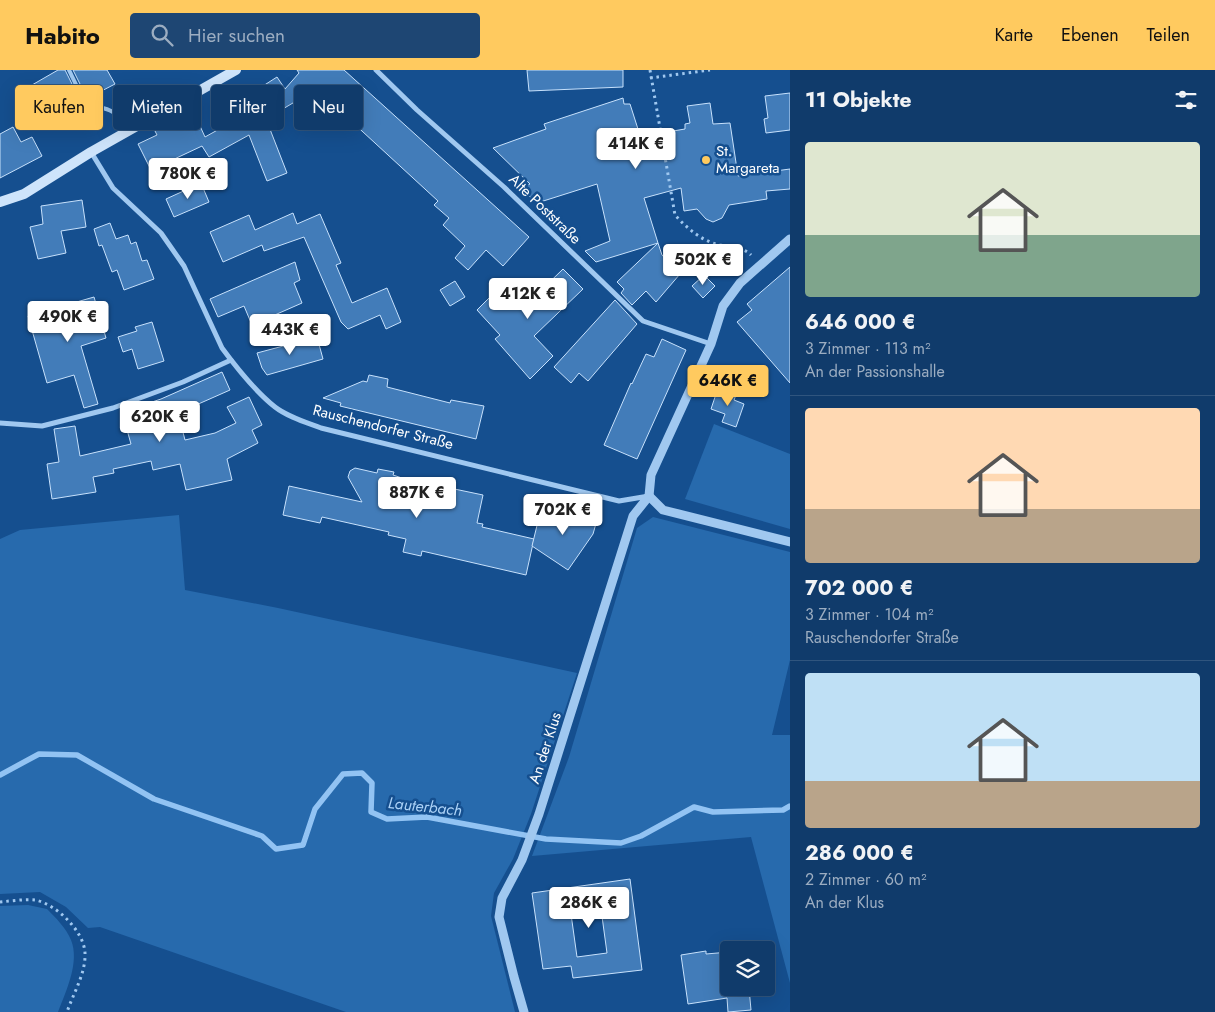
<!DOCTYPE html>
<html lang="de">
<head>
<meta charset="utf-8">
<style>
  :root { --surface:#103b6b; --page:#1e4673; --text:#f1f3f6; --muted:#9cadc1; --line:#30557e; --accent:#ffca5f }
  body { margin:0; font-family:Jost,sans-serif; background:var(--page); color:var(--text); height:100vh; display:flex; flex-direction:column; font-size:19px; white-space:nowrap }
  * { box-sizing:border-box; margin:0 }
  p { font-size:16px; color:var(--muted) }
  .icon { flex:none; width:28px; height:28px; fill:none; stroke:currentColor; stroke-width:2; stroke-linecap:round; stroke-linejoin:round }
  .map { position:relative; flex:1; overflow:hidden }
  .details { display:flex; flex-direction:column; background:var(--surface); width:425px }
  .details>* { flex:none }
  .hud { position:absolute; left:15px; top:15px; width:475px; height:45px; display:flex; gap:10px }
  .controls { position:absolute; left:720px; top:871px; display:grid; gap:10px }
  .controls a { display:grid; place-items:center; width:55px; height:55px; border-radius:5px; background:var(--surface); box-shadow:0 5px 20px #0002,0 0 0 1px var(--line); font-size:25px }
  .price { position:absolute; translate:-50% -42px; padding:0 11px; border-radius:5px; background:#fff; color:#222; font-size:16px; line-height:32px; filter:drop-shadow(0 1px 2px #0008) }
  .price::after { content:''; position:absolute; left:50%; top:30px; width:15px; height:11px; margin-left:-8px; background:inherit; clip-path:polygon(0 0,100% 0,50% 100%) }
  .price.on { background:var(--accent); color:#111 }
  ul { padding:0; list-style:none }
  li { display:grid; align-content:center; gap:10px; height:265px; padding:0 15px }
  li+li { border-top:1px solid var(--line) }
  li span { display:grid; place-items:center; height:155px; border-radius:5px; color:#555 }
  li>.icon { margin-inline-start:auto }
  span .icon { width:90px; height:90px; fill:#fffc; stroke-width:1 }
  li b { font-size:21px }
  h2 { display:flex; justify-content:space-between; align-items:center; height:60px; padding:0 15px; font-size:21px }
  .chip { padding:0 18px; border-radius:5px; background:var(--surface); box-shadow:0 5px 20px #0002,0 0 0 1px var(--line); font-size:18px; line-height:45px }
  .chip.on { background:var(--accent); color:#111 }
  header { display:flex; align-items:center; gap:30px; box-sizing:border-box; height:70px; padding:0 25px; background:var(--accent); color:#111 }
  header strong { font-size:24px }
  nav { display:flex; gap:28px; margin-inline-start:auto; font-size:18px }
  .search { width:350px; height:45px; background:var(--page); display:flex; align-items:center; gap:12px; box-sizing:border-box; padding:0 18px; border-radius:5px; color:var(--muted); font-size:19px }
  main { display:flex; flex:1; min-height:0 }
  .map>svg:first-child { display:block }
  .green { fill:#276aad }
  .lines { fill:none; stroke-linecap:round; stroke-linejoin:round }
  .stream { stroke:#92c3f3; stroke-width:5.5 }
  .building { fill:#427cb9; stroke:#c7e1fc; fill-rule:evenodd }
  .path { stroke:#a0c8f0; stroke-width:3; stroke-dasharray:2.5 4; stroke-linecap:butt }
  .service { stroke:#a0c8f0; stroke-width:4 }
  .minor { stroke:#a0c8f0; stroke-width:5 }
  .tertiary { stroke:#a0c8f0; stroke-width:9 }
  .secondary { stroke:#cee4fb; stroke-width:10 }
  .poi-dot { fill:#ffca5f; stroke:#154f8f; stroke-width:2 }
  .labels { text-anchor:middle; stroke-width:5; stroke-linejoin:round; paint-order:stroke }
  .poi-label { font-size:15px; fill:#fff; stroke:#154f8f; text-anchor:start }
  .street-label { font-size:15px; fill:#fff; stroke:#154f8f }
  .water-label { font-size:16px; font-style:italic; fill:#acd2f7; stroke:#154f8f }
</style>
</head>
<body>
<header>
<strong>Habito</strong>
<div class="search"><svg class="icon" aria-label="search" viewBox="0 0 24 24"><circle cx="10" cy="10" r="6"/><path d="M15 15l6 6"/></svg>Hier suchen</div>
<nav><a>Karte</a><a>Ebenen</a><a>Teilen</a></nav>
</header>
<main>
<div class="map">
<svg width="790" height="942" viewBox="0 0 790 942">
  <rect width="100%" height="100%" fill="#154f8f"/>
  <g class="green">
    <polygon points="714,354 790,384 790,459 685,429"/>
    <polygon points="179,445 185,520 278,538 577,603 531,744 513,789 494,823 491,846 515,942 346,942 100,857 88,858 66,837 40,822 0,824 0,469 20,460"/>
    <polygon points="653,447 790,482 790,590 772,665 790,665 790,913 751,767 532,786 569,687 637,458"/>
    <path d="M28,835L47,839C56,848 66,858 71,870C80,892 66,921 58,942H0V836Z"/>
  </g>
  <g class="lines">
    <polyline class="stream" points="0,705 39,684 77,685 154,729 262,766 276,779 303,775 315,739 343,704 362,703 372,713 371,742 387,749 427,747 546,769 621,773 641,766 694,737 713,742 783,740 790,736"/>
  </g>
  <g class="building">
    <polygon points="58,0 65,0 75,20 83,31 52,50 32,15"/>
    <polygon points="73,0 107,0 115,14 90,27 83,20"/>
    <polygon points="297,0 344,0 529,167 503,196 486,180 468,200 455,188 465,176 443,155 449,148 434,135 438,131 325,27 328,34 313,21 266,49 287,103 267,111 249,65 209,87 202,76 151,100 138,74 157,65 155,61 170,53 171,56 195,45 205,67 239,48 237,45 258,32 252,23 277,7 285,19 299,3"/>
    <polygon points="527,0 623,0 623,17 529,21"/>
    <polygon points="790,23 790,60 766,63 764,49 768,48 765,26"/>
    <polygon points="623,28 624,34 630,34 645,81 674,72 673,61 685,59 685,54 690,53 687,36 710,33 713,54 730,53 738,106 790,99 790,119 766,121 767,129 729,135 722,148 713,152 706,149 697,139 684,141 681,118 644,128 658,173 596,192 585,181 610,171 597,114 537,133 520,118 530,114 493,78 546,59 544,54"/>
    <polygon points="13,57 21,72 32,67 42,86 0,108 0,64"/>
    <polygon points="201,113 209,132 174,147 166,129"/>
    <polygon points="82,130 86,157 61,161 66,183 38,189 30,157 43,154 41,136"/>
    <polygon points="293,143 297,154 320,144 341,193 336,195 352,233 387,218 401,252 386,259 380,245 348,259 341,252 304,167 264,181 262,175 223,192 210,162 249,145 255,160"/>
    <polygon points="110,153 116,169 128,165 131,174 136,172 142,191 147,190 154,209 124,220 117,200 112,202 102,175 99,176 94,159"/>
    <polygon points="658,173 662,185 680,204 656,232 646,221 632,235 621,223 624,219 617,212"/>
    <polygon points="295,192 300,210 294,213 302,233 252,255 244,236 218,247 210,229"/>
    <polygon points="790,197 790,313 737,252 752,240 747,234"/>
    <polygon points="563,199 583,219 534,266 553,286 530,309 495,269 500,265 477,240 502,215 523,238"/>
    <polygon points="704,205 715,216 703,228 692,216"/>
    <polygon points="455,211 465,227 450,236 440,220"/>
    <polygon points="94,227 106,268 81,276 98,334 84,338 74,305 47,313 28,246"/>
    <polygon points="615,230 637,254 588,311 579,303 571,313 554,297"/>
    <polygon points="152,252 164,291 138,299 132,279 123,282 118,267 137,261 135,257"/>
    <polygon points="317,267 323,289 267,305 262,298 257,283"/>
    <polygon points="662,269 686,280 637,389 604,375 631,313 632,314 646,284 654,287"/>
    <polygon points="222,302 230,320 178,343 185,370 215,363 236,353 227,337 249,327 262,355 252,360 258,373 227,389 232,410 186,420 180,394 153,400 151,391 113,399 114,403 93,407 96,422 52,429 47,394 59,392 54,359 75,356 80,386 131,374 122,342 161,329"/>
    <polygon points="369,305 388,309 387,317 450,333 451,330 484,336 476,369 340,336 341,333 323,328 363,311 367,312"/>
    <polygon points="718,318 736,325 734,330 744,334 736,357 722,352 725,344 711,339"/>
    <polygon points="355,398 377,403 378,399 394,402 393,405 402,408 483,425 477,453 483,454 482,457 534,469 526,505 422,481 421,486 403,482 406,469 388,465 389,462 322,447 320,453 283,445 289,416 362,432 348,407 350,401"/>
    <polygon points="541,439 562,444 563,441 597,450 593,464 568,500 532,476"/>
    <path d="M630,809L642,900L573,908L571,896L543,899L532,823ZM601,839L607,883L577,887L571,844Z"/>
    <polygon points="706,881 706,884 729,882 729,918 749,918 751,940 728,942 727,928 688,934 681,885"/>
  </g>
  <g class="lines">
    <g class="path">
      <path d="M650,0L675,145C685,156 696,166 710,172C724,178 741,175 751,185"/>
      <polyline points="650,8 710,0"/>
      <path d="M0,832C11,831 24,829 35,830C56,834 84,861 85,883C86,903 73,924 67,942"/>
    </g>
    <path class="service" d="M69,0C73,8 78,21 85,28C104,46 111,29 127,61"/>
    <g class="minor">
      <polyline points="376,0 417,40 504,117 643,251 711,274"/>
      <path d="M91,82L113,118L161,163L184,196L222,278C236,297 256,322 275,337C288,347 305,352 321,358L619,431L649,426"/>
      <polyline points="0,353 42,356 113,338 183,312 231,290"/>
    </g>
    <g class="tertiary">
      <polyline points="649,426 651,405 711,274 723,236 740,213 790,169"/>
      <polyline points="649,426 663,440 790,472"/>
      <polyline points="524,942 514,907 499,847 502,828 522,790 539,744 633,446 649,426"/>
    </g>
    <polyline class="secondary" points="0,132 24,124 91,82 236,0"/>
  </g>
  <circle class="poi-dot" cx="706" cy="90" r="5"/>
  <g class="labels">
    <g class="poi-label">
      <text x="716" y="86">St.<tspan x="716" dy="17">Margareta</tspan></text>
    </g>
    <g class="street-label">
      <text transform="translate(545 139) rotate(44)" y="5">Alte Poststraße</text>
      <text transform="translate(383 357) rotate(14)" y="5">Rauschendorfer Straße</text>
      <text transform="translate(545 678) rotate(-72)" y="5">An der Klus</text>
    </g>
    <g class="water-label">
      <text transform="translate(425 736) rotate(6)" y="6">Lauterbach</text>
    </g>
  </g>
</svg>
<div class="controls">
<a><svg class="icon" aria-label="layers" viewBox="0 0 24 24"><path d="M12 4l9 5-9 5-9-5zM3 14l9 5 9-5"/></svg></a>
</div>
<b class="price" style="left:636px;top:100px">414K €</b>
<b class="price" style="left:188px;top:130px">780K €</b>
<b class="price" style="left:703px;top:216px">502K €</b>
<b class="price" style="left:528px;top:250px">412K €</b>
<b class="price" style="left:68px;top:273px">490K €</b>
<b class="price" style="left:290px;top:286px">443K €</b>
<b class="price on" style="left:728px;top:337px">646K €</b>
<b class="price" style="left:160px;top:373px">620K €</b>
<b class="price" style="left:417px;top:449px">887K €</b>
<b class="price" style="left:563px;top:466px">702K €</b>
<b class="price" style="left:589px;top:859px">286K €</b>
<div class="hud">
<a class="chip on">Kaufen</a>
<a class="chip">Mieten</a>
<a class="chip">Filter</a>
<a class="chip">Neu</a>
</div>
</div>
<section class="details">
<h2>11 Objekte<svg class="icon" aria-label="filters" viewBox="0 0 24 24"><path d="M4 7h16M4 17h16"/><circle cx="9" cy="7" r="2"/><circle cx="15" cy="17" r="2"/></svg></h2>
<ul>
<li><span style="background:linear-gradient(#dfe7d0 60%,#7fa58c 0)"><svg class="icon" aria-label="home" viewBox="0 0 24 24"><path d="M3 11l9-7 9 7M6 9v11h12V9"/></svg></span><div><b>646 000 €</b><p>3 Zimmer · 113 m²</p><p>An der Passionshalle</p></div></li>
<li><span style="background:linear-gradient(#ffd9b3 65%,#b9a48a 0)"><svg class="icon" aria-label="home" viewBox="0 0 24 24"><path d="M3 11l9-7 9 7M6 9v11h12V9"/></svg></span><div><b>702 000 €</b><p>3 Zimmer · 104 m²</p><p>Rauschendorfer Straße</p></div></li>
<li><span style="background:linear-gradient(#bfe0f5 70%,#b9a48a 0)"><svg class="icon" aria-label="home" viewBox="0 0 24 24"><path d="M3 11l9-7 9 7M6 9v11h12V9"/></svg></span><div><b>286 000 €</b><p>2 Zimmer · 60 m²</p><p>An der Klus</p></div></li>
</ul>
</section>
</main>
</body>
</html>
